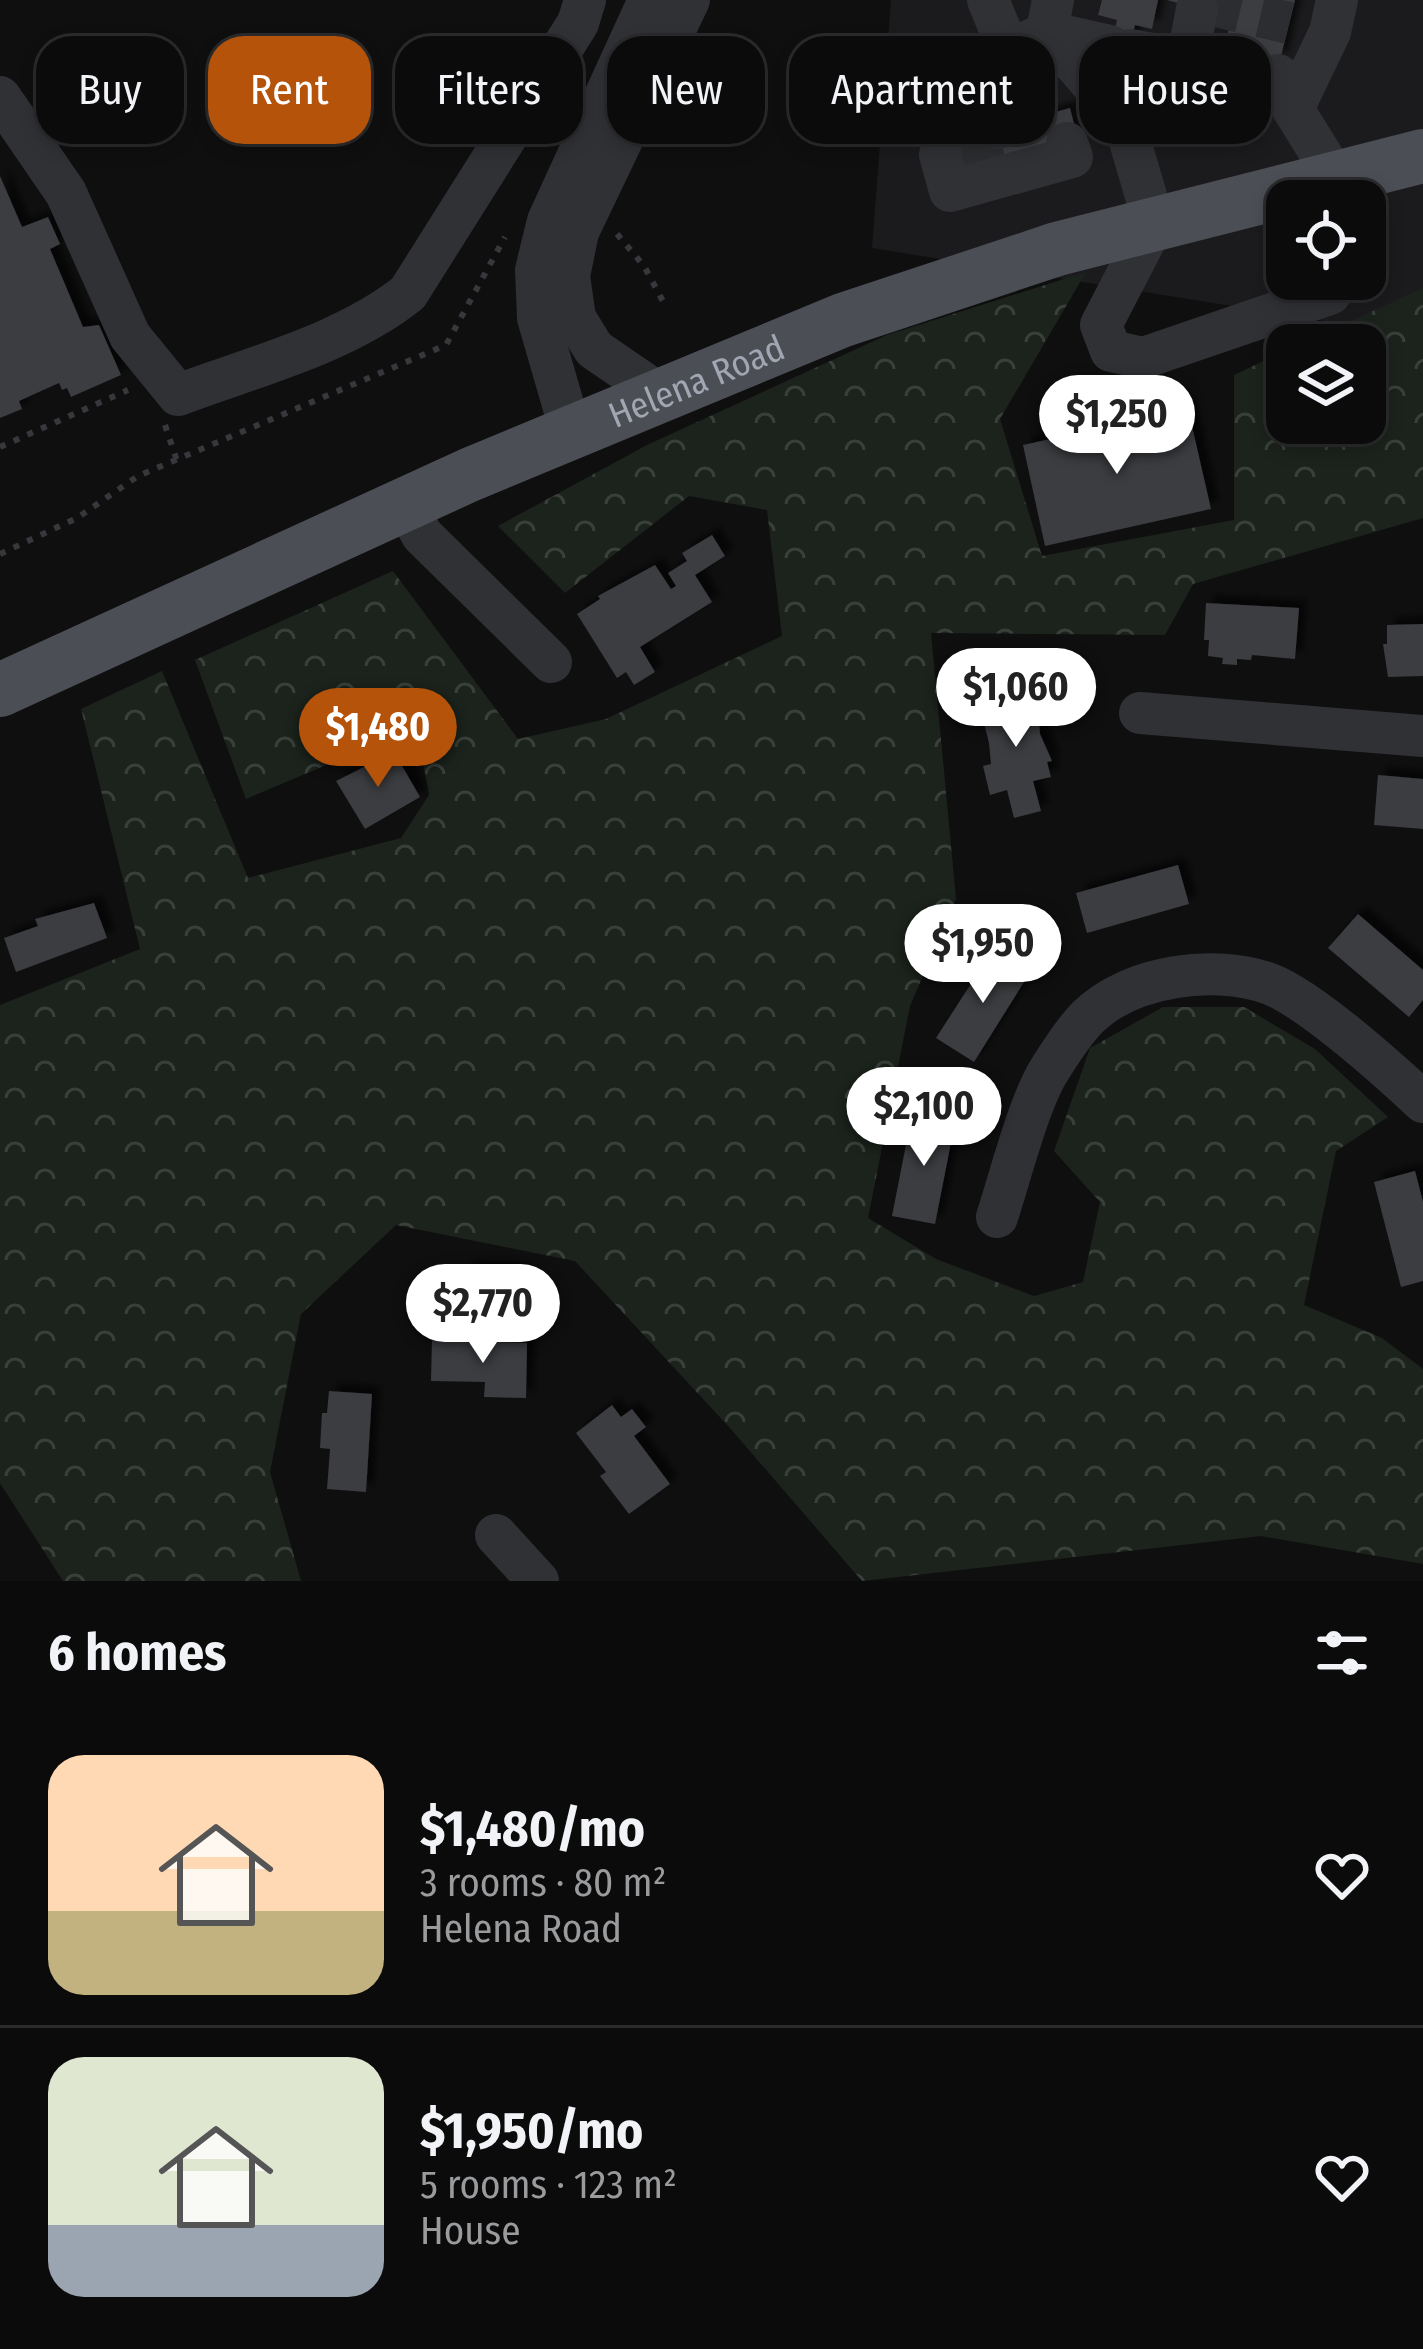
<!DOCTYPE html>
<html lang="en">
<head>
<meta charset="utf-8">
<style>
  :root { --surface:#0b0b0c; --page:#19191a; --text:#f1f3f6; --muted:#9a9b9d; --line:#2b2b2d; --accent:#b45309 }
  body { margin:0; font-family:"Fira Sans Condensed",sans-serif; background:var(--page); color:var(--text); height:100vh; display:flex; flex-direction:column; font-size:45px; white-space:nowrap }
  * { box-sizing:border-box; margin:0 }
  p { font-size:39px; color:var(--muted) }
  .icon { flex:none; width:66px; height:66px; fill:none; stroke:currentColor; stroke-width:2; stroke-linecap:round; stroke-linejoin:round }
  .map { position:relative; height:1581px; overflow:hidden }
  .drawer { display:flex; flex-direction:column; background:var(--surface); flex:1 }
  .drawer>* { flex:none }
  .top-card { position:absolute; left:36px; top:36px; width:1353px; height:108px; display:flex; gap:24px }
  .fabs { position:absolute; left:1266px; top:180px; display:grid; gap:24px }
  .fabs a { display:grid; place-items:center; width:120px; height:120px; border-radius:24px; background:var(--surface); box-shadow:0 6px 18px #0003,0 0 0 3px var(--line); font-size:60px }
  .price { position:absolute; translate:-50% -102px; padding:0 27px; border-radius:42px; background:#fff; color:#222; font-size:39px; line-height:78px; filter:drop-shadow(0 3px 6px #0008) }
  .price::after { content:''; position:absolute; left:50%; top:72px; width:36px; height:27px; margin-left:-18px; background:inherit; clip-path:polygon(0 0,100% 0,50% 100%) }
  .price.current { background:var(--accent); color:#fff }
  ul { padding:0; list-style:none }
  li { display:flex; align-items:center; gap:36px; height:300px; padding:0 48px }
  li+li { border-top:3px solid var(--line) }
  li span { display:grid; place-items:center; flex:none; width:336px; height:240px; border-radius:36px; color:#555 }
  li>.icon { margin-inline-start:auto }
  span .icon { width:144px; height:144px; fill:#fffc; stroke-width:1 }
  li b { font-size:51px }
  h2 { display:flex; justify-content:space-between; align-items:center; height:144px; padding:0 48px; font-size:51px }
  .tag { padding:0 42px; border-radius:36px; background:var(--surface); box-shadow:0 6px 18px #0003,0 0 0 3px var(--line); font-size:42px; line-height:108px }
  .tag.current { background:var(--accent); color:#fff }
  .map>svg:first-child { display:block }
  .built { fill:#1b1b1d; fill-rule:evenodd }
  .forest { fill:url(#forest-crowns) }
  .building { fill:#3b3c41; filter:url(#shadow) }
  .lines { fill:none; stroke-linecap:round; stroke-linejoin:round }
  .minor-tunnel { stroke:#2c2d30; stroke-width:42; stroke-dasharray:42 21; stroke-linecap:butt }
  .path { stroke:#36383c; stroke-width:6; stroke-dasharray:6 9; stroke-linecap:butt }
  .minor { stroke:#303135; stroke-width:42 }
  .major { stroke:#4c4e55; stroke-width:54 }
  .labels { text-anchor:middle; stroke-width:9; stroke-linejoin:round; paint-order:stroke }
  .street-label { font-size:36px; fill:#a0a6b2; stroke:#0a0a0b }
</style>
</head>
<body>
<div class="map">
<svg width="1423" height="1581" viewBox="0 0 1423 1581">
  <defs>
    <pattern id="forest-crowns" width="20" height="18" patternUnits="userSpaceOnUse" patternTransform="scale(3)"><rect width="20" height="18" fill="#1b231c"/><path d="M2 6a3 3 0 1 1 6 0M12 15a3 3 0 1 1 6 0" fill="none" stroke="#39403b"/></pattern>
    <filter id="shadow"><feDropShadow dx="8" dy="-8" stdDeviation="3" flood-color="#0009"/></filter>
  </defs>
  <rect width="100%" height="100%" fill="#0f0f10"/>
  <path class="built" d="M891,0H1423V337L872,248ZM1287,201H1365V279H1287Z"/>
  <polygon class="forest" points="1086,272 1000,419 1042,556 1234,520 1234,375 1287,350 1287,423 1365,423 1365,345 1299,345 1423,288 1423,518 1193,584 1165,635 931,633 956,899 910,1006 868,1218 936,1259 1034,1296 1083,1282 1100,1202 1054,1151 1090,1048 1163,1007 1244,1007 1315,1049 1388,1117 1336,1151 1304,1305 1382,1338 1423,1369 1423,1564 1261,1536 862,1581 730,1428 575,1261 396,1225 301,1314 270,1472 301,1581 63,1581 0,1483 0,1005 140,949 81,709 162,671 248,878 401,838 429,795 416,727 246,799 195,660 393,571 518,739 606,719 782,636 767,510 689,496 565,593 498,526 647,445 887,335"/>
  <g class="building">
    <polygon points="1102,0 1158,0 1152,29 1135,25 1126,64 1107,60 1117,20 1098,15"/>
    <polygon points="1167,0 1295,0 1280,60 1225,47 1231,17"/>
    <polygon points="1070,108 1078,140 967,171 958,139"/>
    <polygon points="0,176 22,227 48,217 60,244 50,249 83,327 99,325 121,375 71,397 67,388 62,390 59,383 19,401 22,409 0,418"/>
    <polygon points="1188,409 1211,509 1045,546 1023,445"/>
    <polygon points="712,535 725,556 695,575 712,602 640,647 655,672 634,685 626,672 617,678 577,614 600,599 598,596 655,565 671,589 676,586 668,573 687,561 682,553"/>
    <polygon points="1206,603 1299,608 1295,659 1252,655 1251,660 1237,659 1237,665 1222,664 1223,658 1208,656 1209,640 1204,640"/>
    <polygon points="1423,624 1423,676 1388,677 1383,644 1387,644 1387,625"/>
    <polygon points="1031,690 1045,719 1039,721 1040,734 1052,761 1047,762 1051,777 1033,781 1041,811 1014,818 1007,790 990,795 983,766 991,764 989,743 979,703"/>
    <polygon points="394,752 420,797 365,829 336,781"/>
    <polygon points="1378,775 1423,779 1423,829 1374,825"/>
    <polygon points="1178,865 1189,904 1087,933 1076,893"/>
    <polygon points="94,903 107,938 16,972 4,938 38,926 35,919"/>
    <polygon points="1358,914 1423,970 1423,1000 1409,1017 1328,948"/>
    <polygon points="992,951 1029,974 974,1062 936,1038"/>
    <polygon points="912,1114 955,1122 935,1224 892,1216"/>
    <polygon points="1415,1171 1423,1202 1423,1281 1401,1287 1374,1182"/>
    <polygon points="465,1268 521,1270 519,1291 464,1289"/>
    <polygon points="432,1340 527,1343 526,1398 484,1397 485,1382 431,1381"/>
    <polygon points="329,1391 372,1394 366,1492 327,1489 330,1449 320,1448 322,1413 327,1413"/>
    <polygon points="612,1405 621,1417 632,1409 646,1427 634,1436 670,1484 629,1514 600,1476 606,1472 576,1433"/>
  </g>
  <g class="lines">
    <g class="minor-tunnel">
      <polyline points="1199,2 1289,23"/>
      <polyline points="976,134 986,166"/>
    </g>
    <g class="path">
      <polyline points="617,234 644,266 665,305"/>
      <polyline points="165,425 177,461"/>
      <polyline points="0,447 128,390"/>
      <polyline points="0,554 77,518 138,476 446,345 505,237"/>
    </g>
    <g class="minor">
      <polyline points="988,0 1036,117"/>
      <polyline points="1053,0 1047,32 1110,46"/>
      <polyline points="1130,50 1187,60"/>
      <polyline points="980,65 998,128"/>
      <path d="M0,97L66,193L130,336L178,395C255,366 344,344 408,293L578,23L585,0"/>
      <polyline points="1179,104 1197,9"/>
      <polyline points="1293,109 1330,32 1337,0"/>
      <polyline points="1067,143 1072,157 950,191 940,155 958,77 1047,32 1124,121"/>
      <polyline points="1333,279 1330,294 1143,358 1111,351 1101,325 1154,223 1124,121 1278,75 1293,109 1335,177"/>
      <polyline points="661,395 594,349 575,318 569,276 578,232 689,0"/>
      <polyline points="571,432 538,318 536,270 548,221 649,0"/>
      <polyline points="405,504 422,535 551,662"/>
      <polyline points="1140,713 1423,736"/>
      <path d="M997,1217C1010,1178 1029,1101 1050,1069C1060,1053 1074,1031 1088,1017C1131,975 1215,964 1270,984C1311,1000 1389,1070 1423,1102"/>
      <polyline points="496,1535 538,1581"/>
    </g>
    <path class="major" id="s1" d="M0,690L469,475L843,320L1057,249L1423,156"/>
  </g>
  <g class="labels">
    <g class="street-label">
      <text dy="13" stroke="none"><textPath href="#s1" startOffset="762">Helena Road</textPath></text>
    </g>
  </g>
</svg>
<div class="fabs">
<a><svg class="icon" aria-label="locate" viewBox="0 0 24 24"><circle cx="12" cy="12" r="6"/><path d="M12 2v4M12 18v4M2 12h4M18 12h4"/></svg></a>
<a><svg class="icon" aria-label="layers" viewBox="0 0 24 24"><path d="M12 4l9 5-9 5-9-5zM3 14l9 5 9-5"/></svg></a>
</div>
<b class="price" style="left:1117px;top:477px">$1,250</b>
<b class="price" style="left:1016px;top:750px">$1,060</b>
<b class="price current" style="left:378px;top:790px">$1,480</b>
<b class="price" style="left:983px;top:1006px">$1,950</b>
<b class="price" style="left:924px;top:1169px">$2,100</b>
<b class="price" style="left:483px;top:1366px">$2,770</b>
<div class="top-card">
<a class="tag">Buy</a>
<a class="tag current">Rent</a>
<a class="tag">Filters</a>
<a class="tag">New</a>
<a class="tag">Apartment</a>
<a class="tag">House</a>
</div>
</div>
<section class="drawer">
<h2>6 homes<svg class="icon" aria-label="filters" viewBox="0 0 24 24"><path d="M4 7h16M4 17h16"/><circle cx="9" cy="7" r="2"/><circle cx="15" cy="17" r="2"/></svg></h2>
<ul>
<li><span style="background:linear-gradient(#ffd9b3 65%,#c2b280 0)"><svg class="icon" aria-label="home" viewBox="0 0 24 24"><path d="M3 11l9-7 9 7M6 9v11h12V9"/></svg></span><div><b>$1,480/mo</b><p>3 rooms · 80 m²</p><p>Helena Road</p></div><svg class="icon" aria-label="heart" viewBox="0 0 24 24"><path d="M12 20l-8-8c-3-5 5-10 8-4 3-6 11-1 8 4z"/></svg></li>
<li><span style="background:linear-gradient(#dfe7d0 70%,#9aa5b1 0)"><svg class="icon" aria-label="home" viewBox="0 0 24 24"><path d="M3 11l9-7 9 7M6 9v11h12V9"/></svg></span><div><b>$1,950/mo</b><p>5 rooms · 123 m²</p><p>House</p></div><svg class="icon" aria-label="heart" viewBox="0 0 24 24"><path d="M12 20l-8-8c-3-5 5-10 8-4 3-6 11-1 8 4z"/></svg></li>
</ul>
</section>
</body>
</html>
